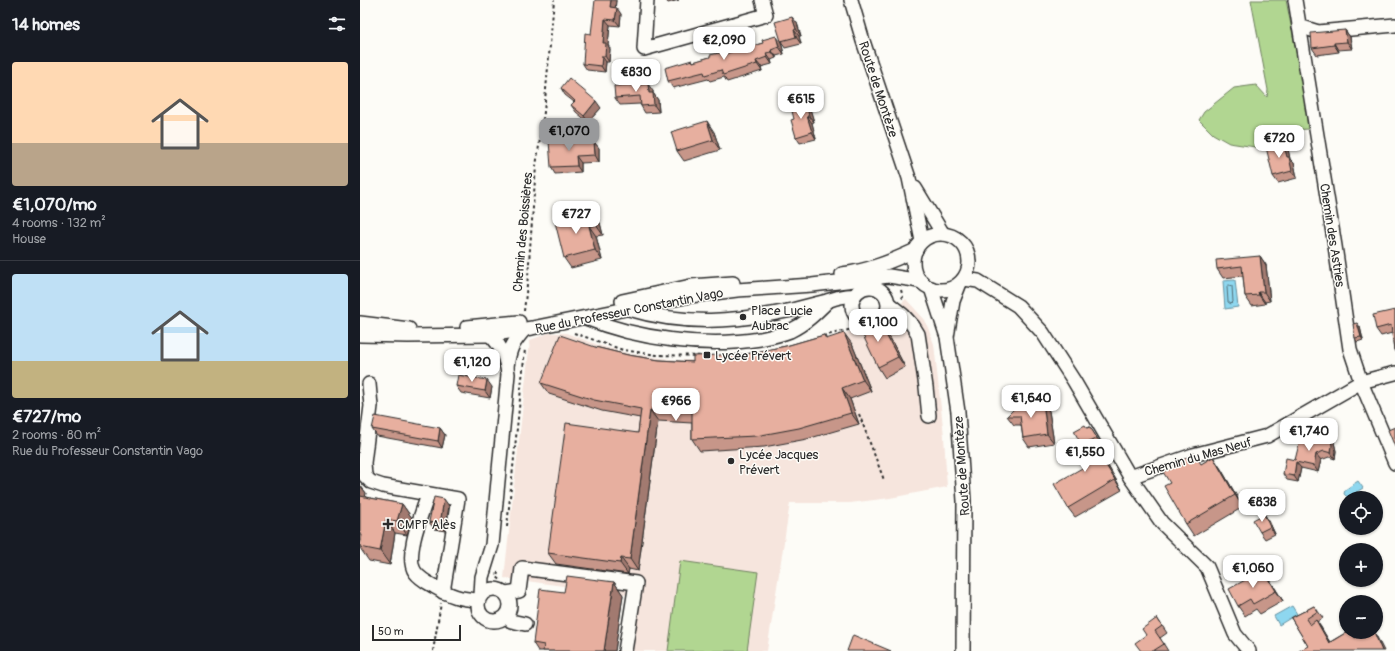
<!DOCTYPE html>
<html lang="en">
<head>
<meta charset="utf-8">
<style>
  :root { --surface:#171b24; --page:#242831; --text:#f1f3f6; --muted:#9ea1a6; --line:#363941; --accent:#98999b }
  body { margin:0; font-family:Pangolin,sans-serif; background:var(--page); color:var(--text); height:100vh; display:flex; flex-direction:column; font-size:15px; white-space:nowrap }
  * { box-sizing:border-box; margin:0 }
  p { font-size:13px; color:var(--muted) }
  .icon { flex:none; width:22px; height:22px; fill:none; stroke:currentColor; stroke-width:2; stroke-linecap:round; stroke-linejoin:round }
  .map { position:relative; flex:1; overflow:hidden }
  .details { display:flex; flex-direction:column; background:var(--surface); width:360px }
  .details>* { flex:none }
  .controls { position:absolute; left:979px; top:491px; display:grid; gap:8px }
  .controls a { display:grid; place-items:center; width:44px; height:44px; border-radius:50%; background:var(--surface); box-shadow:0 1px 3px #0004; font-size:20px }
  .scale { position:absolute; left:12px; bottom:10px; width:89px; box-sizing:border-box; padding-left:4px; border:2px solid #2b2b2b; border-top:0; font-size:11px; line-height:14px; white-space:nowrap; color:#2b2b2b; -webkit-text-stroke:3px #fdfcf7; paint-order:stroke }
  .price { position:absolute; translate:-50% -34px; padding:0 9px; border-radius:8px; background:#fff; color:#222; font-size:13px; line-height:26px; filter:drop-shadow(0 1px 2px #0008) }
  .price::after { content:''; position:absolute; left:50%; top:24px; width:12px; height:9px; margin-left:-6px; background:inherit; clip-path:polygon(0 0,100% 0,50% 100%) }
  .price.on { background:var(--accent); color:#111 }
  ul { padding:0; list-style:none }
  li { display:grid; align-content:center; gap:8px; height:212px; padding:0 12px }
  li+li { border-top:1px solid var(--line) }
  li span { display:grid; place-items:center; height:124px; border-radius:4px; color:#555 }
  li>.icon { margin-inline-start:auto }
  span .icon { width:72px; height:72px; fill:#fffc; stroke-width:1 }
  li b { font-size:17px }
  h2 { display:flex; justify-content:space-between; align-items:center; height:48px; padding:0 12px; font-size:17px }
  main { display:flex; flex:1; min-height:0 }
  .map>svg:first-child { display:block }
  .built { fill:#f6e5dd }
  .green { fill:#b1d691; stroke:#6e805e }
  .water { fill:#8ed7ef; stroke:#6692a1 }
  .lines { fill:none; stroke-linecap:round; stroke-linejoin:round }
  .shore { stroke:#537079; stroke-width:1 }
  .minor-casing { stroke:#2b2b2b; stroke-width:16 }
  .path { stroke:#2b2b2b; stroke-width:2; stroke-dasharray:3 3; stroke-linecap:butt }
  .minor { stroke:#fdfcf7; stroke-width:13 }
  .wall { fill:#c79689; stroke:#2b2b2b }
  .shaded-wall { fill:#a27a6f; stroke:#2b2b2b }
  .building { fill:#e7af9f; stroke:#2b2b2b }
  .poi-dot { fill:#2b2b2b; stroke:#fdfcf7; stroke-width:1.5 }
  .labels { text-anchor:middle; stroke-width:3; stroke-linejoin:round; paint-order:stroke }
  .street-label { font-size:13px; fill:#2b2b2b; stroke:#fdfcf7 }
  .poi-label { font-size:13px; fill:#2b2b2b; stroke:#fdfcf7; text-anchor:start }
</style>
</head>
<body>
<main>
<section class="details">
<h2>14 homes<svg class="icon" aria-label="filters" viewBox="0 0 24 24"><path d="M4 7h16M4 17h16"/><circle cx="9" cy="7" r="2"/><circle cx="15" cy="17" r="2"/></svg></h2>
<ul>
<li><span style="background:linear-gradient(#ffd9b3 65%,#b9a48a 0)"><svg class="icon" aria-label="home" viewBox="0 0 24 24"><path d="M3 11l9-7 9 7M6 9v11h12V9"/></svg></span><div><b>€1,070/mo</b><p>4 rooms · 132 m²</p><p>House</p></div></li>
<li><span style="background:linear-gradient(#bfe0f5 70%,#c2b280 0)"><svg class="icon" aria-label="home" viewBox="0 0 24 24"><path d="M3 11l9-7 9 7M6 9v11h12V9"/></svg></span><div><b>€727/mo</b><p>2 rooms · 80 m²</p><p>Rue du Professeur Constantin Vago</p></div></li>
</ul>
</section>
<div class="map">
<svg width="1035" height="651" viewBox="0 0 1035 651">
  <rect width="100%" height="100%" fill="#fdfcf7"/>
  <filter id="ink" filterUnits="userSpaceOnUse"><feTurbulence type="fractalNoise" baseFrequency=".025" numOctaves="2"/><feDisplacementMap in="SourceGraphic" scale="8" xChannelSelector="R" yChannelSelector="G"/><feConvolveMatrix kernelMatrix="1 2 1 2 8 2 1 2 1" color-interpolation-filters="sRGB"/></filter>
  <g filter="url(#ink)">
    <polygon class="built" points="546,299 565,320 574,344 584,436 587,487 530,498 490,503 430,503 407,651 269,651 278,596 144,578 170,340 189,333 206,333 241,346 271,354 318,360 377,360 469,339 488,332 505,330 522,321"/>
    <g class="green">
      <polygon points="891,0 926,0 943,86 948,129 911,132 902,148 869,143 853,134 839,120 844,112 874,88 896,85 907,97 908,90"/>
      <polygon points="320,561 398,572 387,651 308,651"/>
    </g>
    <g class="water">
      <polygon points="875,280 878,307 865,309 863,281"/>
      <polygon points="998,481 1003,488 989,497 986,496 984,494 985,490"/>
      <polygon points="932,606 937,614 919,625 914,616"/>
    </g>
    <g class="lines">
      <polygon class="shore" points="869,285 872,286 873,302 871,304 868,302 867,287"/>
      <defs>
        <g id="minor">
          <polyline points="287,0 284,49 406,15 402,0"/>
          <polyline points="491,0 503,41 549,178 562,241"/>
          <polyline points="935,0 975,246 990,349 1001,382 1035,463"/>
          <polyline points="939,26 958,32 1035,25"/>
          <polyline points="555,188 583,234"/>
          <circle cx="581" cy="262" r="28"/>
          <path d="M482,274C508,271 532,261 556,250"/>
          <polyline points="604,279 618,281 658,306 683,333 714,381 770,477 802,523 847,567 875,634 889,651"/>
          <polyline points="600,283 593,301 587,337 598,412 604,501 603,651"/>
          <circle cx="510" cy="305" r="18"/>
          <polyline points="571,288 586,334"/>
          <polyline points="262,301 331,286 373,283"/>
          <polyline points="528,303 543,315 553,326 558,334 566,387 569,416"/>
          <path d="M269,309C325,326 376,322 432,310C443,307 455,304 467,301C476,298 484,295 494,296"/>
          <path d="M226,318C277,339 346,348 400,339C410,337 420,335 430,331C445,324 456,313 468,301"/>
          <polyline points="0,323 49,329"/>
          <polyline points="107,327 159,322"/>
          <polyline points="0,335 48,336 130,335 172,328 330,296 377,290 452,285 529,276 548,279 562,282"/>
          <path d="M147,366C150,348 152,344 164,330"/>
          <polyline points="9,384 11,406 4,463 5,476 11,482 23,486 98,499 83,592"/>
          <polyline points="770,477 833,455 907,436 1001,382 1035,373"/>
          <path d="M68,495C62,513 44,556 55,572C60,579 68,583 75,587C91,596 100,599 118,600"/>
          <circle cx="134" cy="605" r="16"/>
          <polyline points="146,593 159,591 162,568 276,583 265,651"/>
          <path d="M121,595L122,577L132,545L148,374C146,359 142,346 130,335"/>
          <polyline points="147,615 151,621 165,624"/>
        </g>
      </defs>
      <use href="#minor" class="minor-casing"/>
      <g class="path">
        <polyline points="541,290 543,297 541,299"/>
        <polyline points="164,311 168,276 176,166 184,112 194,0"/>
        <polyline points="519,323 524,322 528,317"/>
        <polyline points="214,333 263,350 297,355 347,356"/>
        <polyline points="463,336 501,327"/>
        <polyline points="499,414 524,480"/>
        <polyline points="147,527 165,349"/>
        <polyline points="138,572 137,577 142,581"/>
        <polyline points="73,651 81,603"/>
      </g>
      <use href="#minor" class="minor"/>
    </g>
    <g class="wall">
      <polygon points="256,0 255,8 261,14 260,26 250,25 248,45 250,49 249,62 246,62 245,72 227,70 223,64 231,34"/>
      <polygon points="306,0 319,0 308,3"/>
      <polygon points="437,23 441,36 439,36 441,44 425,48 421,41"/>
      <polygon points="985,30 990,37 992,49 978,50 979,52 957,55 952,48"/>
      <polygon points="421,42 424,54 416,56 416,58 411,60 412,64 401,67 402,71 367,82 364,77 350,81 348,79 313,88 308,81 332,60 334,62 350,57 363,52 365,54 403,43"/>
      <polygon points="201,88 241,108 228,122 216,112 211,105 214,102 205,95"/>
      <polygon points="293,91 293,93 298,100 299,112 285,113 281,106 280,104 260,105 255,98"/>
      <polygon points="446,103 450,109 454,122 452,123 456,139 440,143 436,137 434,119"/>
      <polygon points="354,132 360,150 324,161 317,151"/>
      <polygon points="228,142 234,142 239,148 239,162 221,163 221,172 195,174 191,167"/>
      <polygon points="928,149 930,159 934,163 937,178 918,183 913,176"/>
      <polygon points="233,213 240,223 243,235 236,236 242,260 211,268 204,258"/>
      <polygon points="900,256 906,265 910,301 905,302 905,304 892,306 885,296 883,276 863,278 857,269"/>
      <polygon points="1035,310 1035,352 1034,350 1032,333 1021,336 1016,329"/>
      <polygon points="517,318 525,328 545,367 525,378 518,367"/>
      <polygon points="1000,327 1003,340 997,342 995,338"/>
      <polygon points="464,335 467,339 492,344 511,391 490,399 499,424 447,439 404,447 340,451 332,439 332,423 298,421 278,571 269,569 268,574 196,564 188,553 278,433 280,418 242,411 189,394 181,383 235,347 268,355 299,360 333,362 386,354 426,346"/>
      <polygon points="96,386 132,387 130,398 101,393"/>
      <polygon points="683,402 689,411 694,443 669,447 663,438 661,425 654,425 647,416"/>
      <polygon points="730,427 743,447 736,451 740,458 741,457 748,466 762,490 715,517 708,508 731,463 727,428"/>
      <polygon points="80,428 85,435 82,448 17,436 12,429"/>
      <polygon points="969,432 973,438 976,451 975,459 969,457 961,460 958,472 941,468 938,482 927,480 923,474 935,460 944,440"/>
      <polygon points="853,457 861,469 883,507 834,536 826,524 810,483"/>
      <polygon points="0,485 6,493 5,497 42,504 52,518 47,535 35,533 30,565 9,561 0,548"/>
      <polygon points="89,506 85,531 74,529 69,522"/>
      <polygon points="904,514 909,521 915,534 905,539 900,532"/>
      <polygon points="903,570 910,580 923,601 900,614 896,609 885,616 878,606"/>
      <polygon points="254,582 263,595 255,651 178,651 173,643 204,592"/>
      <polygon points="954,606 963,618 957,622 970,642 987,632 992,632 996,637 1007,632 1014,632 1017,637 948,646 931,618"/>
      <polygon points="797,618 807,633 800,638 808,651 781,651"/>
    </g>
    <g class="shaded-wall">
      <polygon points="251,0 256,0 255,13 250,7"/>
      <polygon points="257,8 261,14 260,26 255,20"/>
      <polygon points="432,17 437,23 441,36 436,29"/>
      <polygon points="245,19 250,25 248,45 250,49 249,62 245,56 243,43"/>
      <polygon points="434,30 439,36 441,44 436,37"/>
      <polygon points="985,30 990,37 992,49 987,42"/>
      <polygon points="416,36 421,42 424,54 419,47"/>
      <polygon points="974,43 978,50 979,52 974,45"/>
      <polygon points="411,50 416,56 416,58 412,52"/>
      <polygon points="406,53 411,60 412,64 407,57"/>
      <polygon points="242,56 246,62 245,72 241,66"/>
      <polygon points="396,61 401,67 402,71 397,64"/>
      <polygon points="288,84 293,91 293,93 298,100 299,112 294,105 289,93"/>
      <polygon points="236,101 241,108 228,122 224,116"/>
      <polygon points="446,103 450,109 454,122 449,116"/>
      <polygon points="447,116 452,123 456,139 452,132"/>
      <polygon points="347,121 354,132 360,150 353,140"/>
      <polygon points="234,142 239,148 239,162 235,155"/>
      <polygon points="923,142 928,149 930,159 934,163 937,178 932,171 927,157"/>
      <polygon points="216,156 221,163 221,172 217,166"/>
      <polygon points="233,213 240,223 243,235 236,225"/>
      <polygon points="229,226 236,236 242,260 235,250"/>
      <polygon points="900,256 906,265 910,301 904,292"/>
      <polygon points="898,292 905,302 905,304 899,295"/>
      <polygon points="517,318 525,328 545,367 538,357"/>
      <polygon points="997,323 1000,327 1003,340 1001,337"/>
      <polygon points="484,333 492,344 511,391 503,380"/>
      <polygon points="127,380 132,387 130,398 125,391"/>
      <polygon points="482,388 490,399 499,424 491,413"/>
      <polygon points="683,402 689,411 694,443 687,434"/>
      <polygon points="290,410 298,421 278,571 270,559"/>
      <polygon points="80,428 85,435 82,448 78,441"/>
      <polygon points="969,432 973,438 976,451 975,459 971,453"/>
      <polygon points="956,454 961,460 958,472 954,466"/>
      <polygon points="741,457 748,466 762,490 755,480"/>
      <polygon points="853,457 861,469 883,507 875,495"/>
      <polygon points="936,462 941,468 938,482 934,476"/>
      <polygon points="0,485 6,493 3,509 0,504"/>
      <polygon points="84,499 89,506 85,531 80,524"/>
      <polygon points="42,504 52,518 47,535 37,521"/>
      <polygon points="904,514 909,521 915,534 910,527"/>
      <polygon points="26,519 35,533 30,565 20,551"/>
      <polygon points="261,558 269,569 268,574 260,563"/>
      <polygon points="903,570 910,580 923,601 916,591"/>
      <polygon points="254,582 263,595 255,651 244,651"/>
      <polygon points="956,620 961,627 974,650 969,643"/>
      <polygon points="1014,632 1017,637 1024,651 1022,651"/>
    </g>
    <g class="building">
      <polygon points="235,0 251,0 250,7 257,8 255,20 245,19 243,43 246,43 245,56 242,56 241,66 223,64 225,33 231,34"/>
      <polygon points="432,17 436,29 434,30 436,37 421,41 415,22"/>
      <polygon points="985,30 987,42 974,43 974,45 952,48 951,33"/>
      <polygon points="416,36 419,47 411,50 412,52 406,53 407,57 396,61 397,64 363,75 361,70 345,75 344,72 308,81 305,68 332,60 333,62 350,57 350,55 363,52 364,54 403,43 402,40"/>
      <polygon points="209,78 236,101 224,116 211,105 215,101 201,88"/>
      <polygon points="288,84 289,93 293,93 294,105 281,106 280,96 255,98 254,86"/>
      <polygon points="446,103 449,116 447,116 452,132 436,137 431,120 434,119 431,107"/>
      <polygon points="347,121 353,140 317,151 311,132"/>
      <polygon points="226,140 226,142 234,142 235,155 216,156 217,166 191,167 189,141"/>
      <polygon points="923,142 927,157 929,157 932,171 913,176 906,147"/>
      <polygon points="233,213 236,225 229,226 235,250 204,258 195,222"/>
      <polygon points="900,256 904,292 898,292 899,295 885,296 882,266 857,269 856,260"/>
      <polygon points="1035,310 1035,350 1034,350 1031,325 1016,329 1013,315"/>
      <polygon points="517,318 538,357 518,367 499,327"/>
      <polygon points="997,323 1001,337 995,338 993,324"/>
      <polygon points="484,333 503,380 482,388 491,413 439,428 396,436 332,439 332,412 290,410 270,559 261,558 260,563 188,553 206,423 278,433 281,409 234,400 181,383 200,335 235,347 268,355 299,360 333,362 333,356 386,354 426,346 464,335 466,339"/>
      <polygon points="98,375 127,380 125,391 96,386"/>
      <polygon points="683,402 687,434 663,438 660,416 647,416 658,405"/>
      <polygon points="15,416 80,428 78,441 12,429"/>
      <polygon points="725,425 727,428 730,427 737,438 729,442 740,458 741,457 755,480 708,508 694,484 731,463 714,431"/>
      <polygon points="1035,427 1035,447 1028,430"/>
      <polygon points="969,432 972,445 971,453 964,451 956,454 954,466 936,462 934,476 923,474 926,458 935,460 940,440 944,440"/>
      <polygon points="834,453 841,464 853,457 875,495 826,524 804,486 810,483 803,472"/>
      <polygon points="0,496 42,504 37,521 26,519 20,551 0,547 2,535 0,535"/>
      <polygon points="74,497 84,499 80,524 69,522"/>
      <polygon points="904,514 910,527 900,532 893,520"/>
      <polygon points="903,570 916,591 893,604 890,599 878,606 869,589"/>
      <polygon points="207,576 254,582 244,651 183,651 184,645 173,643 180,589 204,592"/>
      <polygon points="954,606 958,611 946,619 950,625 956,620 969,643 987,632 992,632 995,638 1007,632 1014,632 1022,651 939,651 948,646 931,618"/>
      <polygon points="797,618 802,626 795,631 804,644 793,651 781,651 775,643 786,635 782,629"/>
      <polygon points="493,635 531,651 487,651"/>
    </g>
  </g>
  <g class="poi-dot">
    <circle cx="383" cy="317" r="4"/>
    <rect x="343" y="351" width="8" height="8" rx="2"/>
    <circle cx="371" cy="461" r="4"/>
    <path d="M26 518h4v4h4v4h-4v4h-4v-4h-4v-4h4z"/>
  </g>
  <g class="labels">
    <g class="street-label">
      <text transform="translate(519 89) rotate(72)" y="5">Route de Montèze</text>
      <text transform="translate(162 232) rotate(-85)" y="5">Chemin des Boissières</text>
      <text transform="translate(973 235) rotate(81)" y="5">Chemin des Astries</text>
      <text transform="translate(269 310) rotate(-11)" y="5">Rue du Professeur Constantin Vago</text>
      <text transform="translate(838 456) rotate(-16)" y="5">Chemin du Mas Neuf</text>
      <text transform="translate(601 466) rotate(-94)" y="5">Route de Montèze</text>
    </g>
    <g class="poi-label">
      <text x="391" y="315">Place Lucie<tspan x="391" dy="15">Aubrac</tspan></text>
      <text x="355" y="360">Lycée Prévert</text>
      <text x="379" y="459">Lycée Jacques<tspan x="379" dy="15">Prévert</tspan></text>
      <text x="37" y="529">CMPP Alès</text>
    </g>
  </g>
</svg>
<div class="controls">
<a><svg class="icon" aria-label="locate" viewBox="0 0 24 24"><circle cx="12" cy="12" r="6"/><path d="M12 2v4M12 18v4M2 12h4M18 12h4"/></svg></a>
<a>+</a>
<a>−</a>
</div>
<div class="scale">50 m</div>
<b class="price" style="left:364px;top:61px">€2,090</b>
<b class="price" style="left:276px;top:93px">€830</b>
<b class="price" style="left:441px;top:120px">€615</b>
<b class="price on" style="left:209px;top:152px">€1,070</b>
<b class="price" style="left:919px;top:159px">€720</b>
<b class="price" style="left:216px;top:235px">€727</b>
<b class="price" style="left:518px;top:343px">€1,100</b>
<b class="price" style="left:112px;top:383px">€1,120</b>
<b class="price" style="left:671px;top:419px">€1,640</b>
<b class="price" style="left:316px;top:422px">€966</b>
<b class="price" style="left:949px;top:452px">€1,740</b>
<b class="price" style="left:725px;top:473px">€1,550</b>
<b class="price" style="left:902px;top:523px">€838</b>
<b class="price" style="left:893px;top:589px">€1,060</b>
</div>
</main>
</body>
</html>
